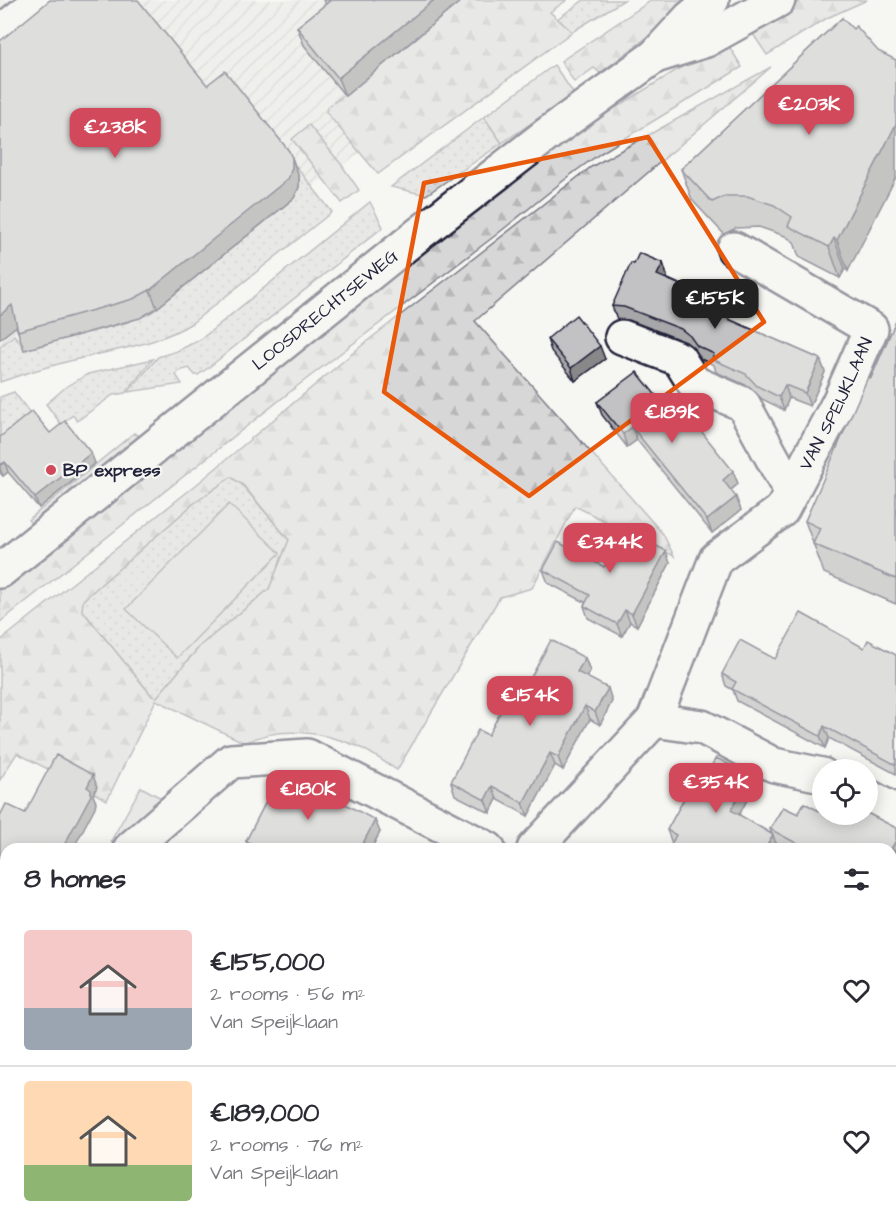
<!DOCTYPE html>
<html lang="en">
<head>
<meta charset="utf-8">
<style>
  :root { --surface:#fff; --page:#f7f7f7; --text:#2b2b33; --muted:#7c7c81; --line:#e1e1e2; --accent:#d1495b }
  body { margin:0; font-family:"Architects Daughter",sans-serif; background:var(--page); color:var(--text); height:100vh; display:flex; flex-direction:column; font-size:22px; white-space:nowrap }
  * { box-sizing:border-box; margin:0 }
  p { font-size:20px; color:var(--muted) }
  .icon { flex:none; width:33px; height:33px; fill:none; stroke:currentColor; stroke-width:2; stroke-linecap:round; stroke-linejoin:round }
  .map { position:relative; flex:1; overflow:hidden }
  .details { position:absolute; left:0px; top:843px; width:897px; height:384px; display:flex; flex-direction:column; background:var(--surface); border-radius:18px 18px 0 0; box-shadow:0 3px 15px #0003 }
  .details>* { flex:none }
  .tools { position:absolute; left:812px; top:759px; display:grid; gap:12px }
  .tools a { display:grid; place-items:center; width:66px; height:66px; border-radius:50%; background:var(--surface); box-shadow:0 3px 15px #0003; font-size:30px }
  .price { position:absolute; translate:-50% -51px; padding:0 14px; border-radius:12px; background:var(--accent); color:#fff; font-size:20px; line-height:39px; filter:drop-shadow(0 2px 3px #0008) }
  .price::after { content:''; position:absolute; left:50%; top:36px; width:18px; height:14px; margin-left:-9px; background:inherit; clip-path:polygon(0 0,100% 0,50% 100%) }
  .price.selected { background:#222; color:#fff }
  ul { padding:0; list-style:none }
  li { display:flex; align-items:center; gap:18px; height:150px; padding:0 24px }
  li+li { border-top:2px solid var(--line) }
  li span { display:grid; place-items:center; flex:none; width:168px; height:120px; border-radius:6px; color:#555 }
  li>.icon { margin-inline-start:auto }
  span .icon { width:72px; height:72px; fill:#fffc; stroke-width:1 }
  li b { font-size:26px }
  h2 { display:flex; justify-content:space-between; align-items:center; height:72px; padding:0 24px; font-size:26px }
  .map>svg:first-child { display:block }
  .built { fill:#e6e6e4 }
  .industrial { fill:url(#industrial-furrows) }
  .grass { fill:url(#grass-dots); stroke:#7c7c89; stroke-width:1.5 }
  .forest { fill:url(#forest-firs); stroke:#7c7c89; stroke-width:1.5; fill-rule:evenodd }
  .garden { fill:#d7d7d7; stroke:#7c7c89; stroke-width:1.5 }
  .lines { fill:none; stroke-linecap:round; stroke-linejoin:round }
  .minor-casing { stroke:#22223b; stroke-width:38 }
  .major-casing { stroke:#22223b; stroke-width:38 }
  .minor { stroke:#f6f6f2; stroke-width:33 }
  .major { stroke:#f6f6f2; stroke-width:33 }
  .wall { fill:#a7a7a9; stroke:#22223b; stroke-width:1.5 }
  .shaded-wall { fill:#888889; stroke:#22223b; stroke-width:1.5 }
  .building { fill:#c2c2c4; stroke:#22223b; stroke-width:1.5 }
  .marked { fill:none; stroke:#e8590c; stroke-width:4.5; stroke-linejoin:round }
  .poi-dot { fill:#d1495b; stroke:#f6f6f2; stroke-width:2 }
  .labels { text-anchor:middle; stroke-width:4.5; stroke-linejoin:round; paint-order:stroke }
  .street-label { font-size:18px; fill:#22223b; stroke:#f6f6f2 }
  .poi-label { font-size:18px; font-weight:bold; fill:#22223b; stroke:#f6f6f2; text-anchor:start }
</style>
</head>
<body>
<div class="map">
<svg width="896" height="1227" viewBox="0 0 896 1227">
  <defs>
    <pattern id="industrial-furrows" width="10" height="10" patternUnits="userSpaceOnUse" patternTransform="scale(1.5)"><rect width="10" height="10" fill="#e6e6e4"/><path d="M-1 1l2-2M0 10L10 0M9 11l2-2" fill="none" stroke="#c5c5c4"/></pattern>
    <pattern id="grass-dots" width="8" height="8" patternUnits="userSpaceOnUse" patternTransform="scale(1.5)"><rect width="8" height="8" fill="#d7d7d7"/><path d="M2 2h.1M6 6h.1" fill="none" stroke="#b8b8b9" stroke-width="1.8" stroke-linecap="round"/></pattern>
    <pattern id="forest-firs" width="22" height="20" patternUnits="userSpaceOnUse" patternTransform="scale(1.5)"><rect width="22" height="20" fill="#d7d7d7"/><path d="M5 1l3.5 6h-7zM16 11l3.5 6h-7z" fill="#b8b8b9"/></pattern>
  </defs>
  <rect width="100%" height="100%" fill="#f6f6f2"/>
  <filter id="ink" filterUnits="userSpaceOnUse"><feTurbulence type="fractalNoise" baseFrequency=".0167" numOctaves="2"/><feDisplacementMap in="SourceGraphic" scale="12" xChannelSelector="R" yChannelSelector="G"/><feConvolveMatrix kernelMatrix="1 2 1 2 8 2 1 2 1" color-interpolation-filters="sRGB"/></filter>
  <g filter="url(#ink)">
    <polygon class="built" points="470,1221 743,1221 776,1227 466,1227"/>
    <polygon class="industrial" points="0,0 471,0 474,68 337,170 291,200 152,312 125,323 24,350 14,336 0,347"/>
    <g class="grass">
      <polygon points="584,0 624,0 572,32 557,19"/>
      <polygon points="484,117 502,143 426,195 391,187"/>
      <path d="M296,166L332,212L192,323C161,342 129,347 95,355C63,362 31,371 0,382V347L14,335L25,349L125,323L152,312L293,199C300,187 301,180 294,168Z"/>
      <polygon points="370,202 383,227 208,368 198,375 195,375 189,368 179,371 176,375 182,384 128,392 158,357 177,351 201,339"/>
      <polygon points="153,359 125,393 113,395 77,421 73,415 61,424 46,404 67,386 88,374"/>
      <polygon points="14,392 35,420 0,449 0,397"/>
      <polygon points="134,433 138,435 137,439 37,522 32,523 28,520"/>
      <polygon points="231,477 242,485 289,540 269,589 201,645 157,697 152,696 82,610 83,600 193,504"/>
    </g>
    <g class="forest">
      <polygon points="462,0 567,0 550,12 572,32 378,174 326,112 327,108 402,50"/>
      <polygon points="652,0 696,0 600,73 594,68 574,82 561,61"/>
      <polygon points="802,0 867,0 827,18 767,55 751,31"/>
      <polygon points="725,40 742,67 601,153 573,173 496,235 300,384 0,622 0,590 202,426 562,141"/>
      <polygon points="554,65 574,94 502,143 484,117"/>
      <path d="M771,67L475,321L663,534L674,556L575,506L532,588L500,597L397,770C384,762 371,752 357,746C323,732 278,725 245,743L156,700L107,800L17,753L0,780V641L196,485L366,342L591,167ZM231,477L243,485L289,540L269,589L201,645L157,697L152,696L82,610L83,600L193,504Z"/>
      <polygon points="309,125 341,164 359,190 342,203 292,139"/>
    </g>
    <g class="garden">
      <polygon points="229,504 280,553 177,658 126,609"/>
      <polygon points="141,787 170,803 115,849 111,841"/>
    </g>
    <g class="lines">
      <defs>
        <g id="minor">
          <polyline points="0,33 41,0"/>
          <polyline points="622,337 679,359 694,383 743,404 791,492"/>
          <path id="s1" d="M654,720L716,559L782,510L839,402L871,329L734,249"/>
          <polyline points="867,796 896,812"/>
          <polyline points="130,849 231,761 307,756 488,849"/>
          <polyline points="534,849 654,720 702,727 774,765 822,775"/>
          <polyline points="891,943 896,937"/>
          <polyline points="0,1007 6,995"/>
          <polyline points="891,1190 896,1189"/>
          <polyline points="194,1227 198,1221"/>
          <polyline points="404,1227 408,1221"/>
        </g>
        <g id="major">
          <polyline points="655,56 706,40 778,0"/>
          <path id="s2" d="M0,571L419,234L549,133L655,56L690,18L712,0"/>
        </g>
      </defs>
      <use href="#minor" class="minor-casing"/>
      <use href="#major" class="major-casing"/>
      <use href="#minor" class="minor"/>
      <use href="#major" class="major"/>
    </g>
    <g class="wall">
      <polygon points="323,0 462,0 345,96 304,45 297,27 326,4"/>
      <polygon points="842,18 848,271 845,269 840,278 799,257 794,242 785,236 759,227 736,228 724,234 692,200 681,169"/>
      <polygon points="0,41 207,85 292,158 299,177 299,187 294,198 157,308 140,318 24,350 16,326 0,339"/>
      <polygon points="663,263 667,276 666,278 715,300 720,313 719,315 820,359 825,372 810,406 789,398 784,410 762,399 750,387 716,372 714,365 701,359 695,349 686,342 629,320 617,319 612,306 634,264"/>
      <polygon points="896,321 896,604 824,573 805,521 871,378"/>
      <polygon points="547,339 605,359 575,381 551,351"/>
      <polygon points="597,402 675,419 733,471 738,484 731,490 741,510 712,533 637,440 627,447 602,415"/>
      <polygon points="50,433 95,463 39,508 8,472 3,476 0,473 0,437"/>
      <polygon points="670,563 637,626 630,622 622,636 588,618 584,606 585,602 548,583 543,570"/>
      <polygon points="896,655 896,774 829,738 825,748 737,701 733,690 726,686 722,674 775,659"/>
      <polygon points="585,658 590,671 586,677 612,701 600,725 590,719 563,770 555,765 528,816 497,799 490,813 455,795 451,782 524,690"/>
      <polygon points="716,758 750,775 754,787 739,815 772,834 770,829 783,807 798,814 804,803 819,811 822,805 822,814 867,814 867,813 896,828 896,896 892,904 891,849 788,849 776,843 777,847 776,849 669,849 672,843 667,830 701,768 708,772"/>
      <polygon points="380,832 371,849 249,849 246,841"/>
      <polygon points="0,1026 6,1029 6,1175 0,1172"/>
    </g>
    <g class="shaded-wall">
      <polygon points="434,0 462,0 345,96 338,78"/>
      <polygon points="896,124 896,177 848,271 837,240"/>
      <polygon points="292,158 299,177 299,187 294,198 157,308 150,290"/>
      <polygon points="834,238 845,269 840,278 829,247"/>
      <polygon points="663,263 667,276 662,287 657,275"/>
      <polygon points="715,300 720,313 715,324 710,311"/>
      <polygon points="12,305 19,324 0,339 0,315"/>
      <polygon points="600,346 605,359 575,381 571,368"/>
      <polygon points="820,359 825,372 810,406 805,393"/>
      <polygon points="785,385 789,398 784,410 779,397"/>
      <polygon points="632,427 637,440 627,447 623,434"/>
      <polygon points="91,453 95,463 39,508 35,498"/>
      <polygon points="5,462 8,472 3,476 0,469 0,465"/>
      <polygon points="733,471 738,484 727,493 723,480"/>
      <polygon points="736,497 741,510 712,533 707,520"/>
      <polygon points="666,551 670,563 637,626 632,614"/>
      <polygon points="625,610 630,622 622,636 617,624"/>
      <polygon points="585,658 590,671 582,685 577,672"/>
      <polygon points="608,688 612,701 600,725 595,712"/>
      <polygon points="585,706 590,719 563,770 558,757"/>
      <polygon points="824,726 829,738 825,748 820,736"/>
      <polygon points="550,753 555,765 528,816 523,803"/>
      <polygon points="93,775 97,787 93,795 96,802 95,807 73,849 62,849 87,787"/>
      <polygon points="750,775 754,787 735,822 731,810"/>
      <polygon points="492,786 497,799 490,813 485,800"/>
      <polygon points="375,820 380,832 371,849 360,849"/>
      <polygon points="773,835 777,847 776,849 765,849"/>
      <polygon points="896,840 896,861 891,849"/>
      <polygon points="896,875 896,896 892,904 891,884"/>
      <polygon points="6,941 6,961 0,972 0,952"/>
      <polygon points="896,1081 896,1103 891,1112 891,1090"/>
      <polygon points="166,1221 176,1221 173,1227 163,1227"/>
      <polygon points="300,1221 311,1221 308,1227 297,1227"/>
    </g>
    <g class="building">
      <polygon points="50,0 138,0 207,85 225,71 289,151 292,158 292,168 288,179 150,290 133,299 18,331 12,305 0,315 0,41"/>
      <polygon points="331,0 434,0 338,78 297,27"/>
      <polygon points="842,18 853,29 856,26 878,51 896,60 896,124 837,240 834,238 829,247 788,226 792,217 774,205 747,196 725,196 712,202 681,169"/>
      <polygon points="639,253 663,263 657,275 715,300 710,311 820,359 805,393 785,385 779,397 757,386 746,374 712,359 714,354 697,346 690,336 681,329 624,307 612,306 631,263 634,264"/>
      <polygon points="576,315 600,346 571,368 547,339"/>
      <polygon points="896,321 896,579 813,544 820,528 805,521 868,377 871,378"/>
      <polygon points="637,372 675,419 685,411 733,471 723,480 736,497 707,520 632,427 623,434 597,402"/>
      <polygon points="32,411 50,433 65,421 91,453 35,498 5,462 0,465 0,437"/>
      <polygon points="625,529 666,551 632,614 625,610 617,624 584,606 590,595 543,570 558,542 604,567"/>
      <polygon points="801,613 864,648 868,640 896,655 896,765 824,726 820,736 732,689 736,682 722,674 740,640 775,659"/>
      <polygon points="551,640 585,658 577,672 608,688 595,712 585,706 558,757 550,753 523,803 492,786 485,800 451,782 478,730 488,735 515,685 524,690"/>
      <polygon points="56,755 93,775 87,787 91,790 91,795 62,849 6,849 6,941 0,952 0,816 6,804 25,813"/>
      <polygon points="716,758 750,775 731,810 773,835 765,849 669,849 676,835 667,830 701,768 708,772"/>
      <polygon points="280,774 323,797 325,793 375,820 360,849 261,849 246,841"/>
      <polygon points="804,803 819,811 822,805 822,814 867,814 867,813 896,828 896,840 891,849 807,849 770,829 783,807 798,814"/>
      <polygon points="891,849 896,852 896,875 891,884"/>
      <polygon points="891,991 896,994 896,1081 891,1090"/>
      <polygon points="0,1026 6,1029 6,1165 0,1162"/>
      <polygon points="81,1221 166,1221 163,1227 78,1227"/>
      <polygon points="208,1221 300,1221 297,1227 208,1227"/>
      <polygon points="493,1221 550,1221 561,1227 490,1227"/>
    </g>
  </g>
  <path d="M0 0H896V1227H0ZM648,137L764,322L529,496L384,392L424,183Z" fill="#f6f6f2" fill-opacity=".55" fill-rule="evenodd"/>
  <path class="marked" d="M648,137L764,322L529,496L384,392L424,183Z"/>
  <circle class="poi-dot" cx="51" cy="470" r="6"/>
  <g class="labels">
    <g class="street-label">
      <text dy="6" stroke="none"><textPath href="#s2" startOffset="417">LOOSDRECHTSEWEG</textPath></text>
      <text dy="6" stroke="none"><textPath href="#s1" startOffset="374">VAN SPEIJKLAAN</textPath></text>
    </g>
    <g class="poi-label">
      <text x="63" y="476">BP express</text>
    </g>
  </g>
</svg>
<div class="tools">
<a><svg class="icon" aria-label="locate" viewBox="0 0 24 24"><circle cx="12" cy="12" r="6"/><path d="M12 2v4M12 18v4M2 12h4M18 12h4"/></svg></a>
</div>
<b class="price" style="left:809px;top:136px">€203K</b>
<b class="price" style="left:115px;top:159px">€238K</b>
<b class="price selected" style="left:715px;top:330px">€155K</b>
<b class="price" style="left:672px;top:444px">€189K</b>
<b class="price" style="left:610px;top:574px">€344K</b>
<b class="price" style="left:530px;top:727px">€154K</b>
<b class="price" style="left:716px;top:814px">€354K</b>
<b class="price" style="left:308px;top:821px">€180K</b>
<section class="details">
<h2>8 homes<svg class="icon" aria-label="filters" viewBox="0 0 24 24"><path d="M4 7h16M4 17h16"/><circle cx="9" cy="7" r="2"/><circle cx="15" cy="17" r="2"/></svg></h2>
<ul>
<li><span style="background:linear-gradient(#f6c9c9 65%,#9aa5b1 0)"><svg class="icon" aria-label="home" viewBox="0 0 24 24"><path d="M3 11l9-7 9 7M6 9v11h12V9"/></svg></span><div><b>€155,000</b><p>2 rooms · 56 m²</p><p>Van Speijklaan</p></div><svg class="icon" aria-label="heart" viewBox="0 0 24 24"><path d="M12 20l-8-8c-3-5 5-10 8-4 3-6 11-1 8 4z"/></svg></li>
<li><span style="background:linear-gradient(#ffd9b3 70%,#8fb573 0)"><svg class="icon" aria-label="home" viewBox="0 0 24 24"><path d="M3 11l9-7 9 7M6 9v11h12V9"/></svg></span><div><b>€189,000</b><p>2 rooms · 76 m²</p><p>Van Speijklaan</p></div><svg class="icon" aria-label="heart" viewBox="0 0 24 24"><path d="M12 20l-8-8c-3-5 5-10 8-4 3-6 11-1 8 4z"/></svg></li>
</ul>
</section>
</div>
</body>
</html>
